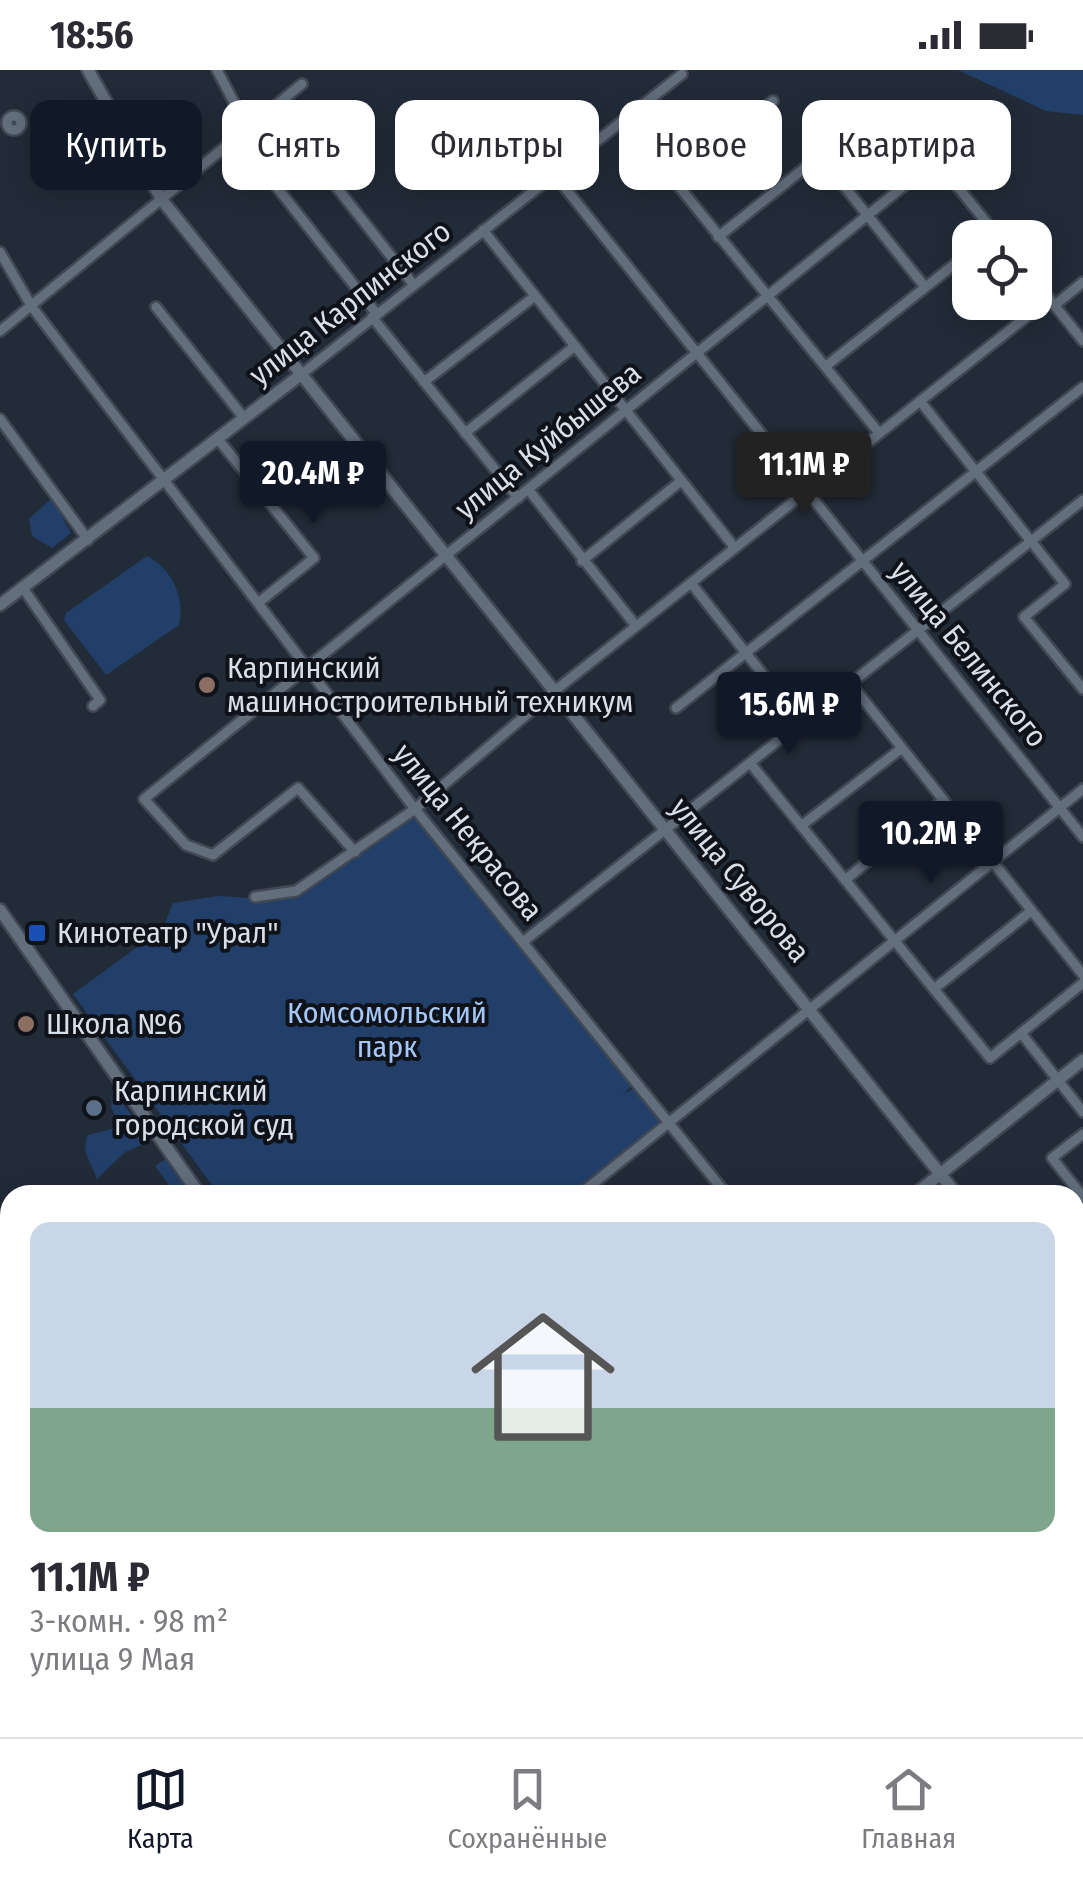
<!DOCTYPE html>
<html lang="ru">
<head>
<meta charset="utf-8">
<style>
  :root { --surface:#fff; --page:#f7f7f7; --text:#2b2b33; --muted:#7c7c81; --line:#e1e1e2; --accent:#111827 }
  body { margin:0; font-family:"Fira Sans Condensed",sans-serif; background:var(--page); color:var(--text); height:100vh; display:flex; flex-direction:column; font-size:38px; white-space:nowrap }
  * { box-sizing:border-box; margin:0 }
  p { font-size:32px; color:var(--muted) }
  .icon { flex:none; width:55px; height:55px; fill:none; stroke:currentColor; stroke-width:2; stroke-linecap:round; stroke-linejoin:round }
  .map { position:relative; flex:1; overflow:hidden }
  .drawer { position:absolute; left:0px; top:1115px; width:1085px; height:552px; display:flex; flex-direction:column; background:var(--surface); border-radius:30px 30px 0 0; box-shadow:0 5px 25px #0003 }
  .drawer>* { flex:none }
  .banner { position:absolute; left:30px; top:30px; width:1025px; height:90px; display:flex; gap:20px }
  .tools { position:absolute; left:952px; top:150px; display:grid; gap:20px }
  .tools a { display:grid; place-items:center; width:100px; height:100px; border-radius:20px; background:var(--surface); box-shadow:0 5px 25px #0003; font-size:50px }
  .price { position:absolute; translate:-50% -85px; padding:0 22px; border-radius:10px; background:var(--accent); color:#fff; font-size:32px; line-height:65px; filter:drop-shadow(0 2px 5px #0008) }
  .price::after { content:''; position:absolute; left:50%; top:60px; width:30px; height:22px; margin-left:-15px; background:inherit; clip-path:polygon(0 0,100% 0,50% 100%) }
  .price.current { background:#222; color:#fff }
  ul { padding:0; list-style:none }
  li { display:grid; align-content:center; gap:20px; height:530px; padding:0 30px }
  li span { display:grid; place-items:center; height:310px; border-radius:20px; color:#555 }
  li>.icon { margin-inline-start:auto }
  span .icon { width:180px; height:180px; fill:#fffc; stroke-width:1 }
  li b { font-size:42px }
  .pill { padding:0 35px; border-radius:20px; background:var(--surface); box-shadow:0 5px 25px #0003; font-size:35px; line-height:90px }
  .pill.current { background:var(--accent); color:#fff }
  .status { display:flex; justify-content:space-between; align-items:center; height:70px; padding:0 50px; background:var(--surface); direction:ltr }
  .status svg { height:28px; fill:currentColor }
  .menu { display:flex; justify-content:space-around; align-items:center; height:140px; border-top:2px solid var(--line); background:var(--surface); font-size:28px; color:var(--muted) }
  .menu a { display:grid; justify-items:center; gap:5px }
  .menu .current { color:var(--accent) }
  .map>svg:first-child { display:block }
  .green { fill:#213f68 }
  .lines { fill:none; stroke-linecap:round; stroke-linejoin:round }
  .stream { stroke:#00153a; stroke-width:2.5 }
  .street-casing { stroke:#414853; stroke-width:14 }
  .secondary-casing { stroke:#414853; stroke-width:16 }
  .street { stroke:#636e7d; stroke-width:9 }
  .secondary { stroke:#636e7d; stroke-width:11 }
  .education-dot { fill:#8d6e63; stroke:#0f1319; stroke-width:4 }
  .transit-dot { fill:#1a4fb4; stroke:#0f1319; stroke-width:4 }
  .service-dot { fill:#5c6f8a; stroke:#0f1319; stroke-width:4 }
  .labels { text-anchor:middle; stroke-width:8; stroke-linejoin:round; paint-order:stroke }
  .street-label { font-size:30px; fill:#d9dfe8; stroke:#0f1319 }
  .poi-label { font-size:30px; fill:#d9dfe8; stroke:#0f1319; text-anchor:start }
  .park-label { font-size:30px; fill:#a5c7f7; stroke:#0f1319 }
</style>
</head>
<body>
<div class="status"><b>18:56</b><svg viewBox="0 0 49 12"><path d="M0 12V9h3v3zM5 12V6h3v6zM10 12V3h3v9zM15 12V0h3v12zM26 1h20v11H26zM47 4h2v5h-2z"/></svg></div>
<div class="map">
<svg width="1083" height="1667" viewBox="0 0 1083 1667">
  <rect width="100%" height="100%" fill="#222b38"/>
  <g class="green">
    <polygon points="958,0 1083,0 1083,45 1046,41"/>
    <polygon points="52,428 71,463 52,478 32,466 29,449"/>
    <path d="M147,486C172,499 185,527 179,555L106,605L64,550L66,543Z"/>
    <polygon points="417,729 635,1013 623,1024 637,1017 666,1054 575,1125 219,1125 73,924 163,858 173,833 218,826 285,830"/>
    <polygon points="112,1019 151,1071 125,1082 97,1109 85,1081 87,1065 112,1059 117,1049 111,1037"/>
    <polygon points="165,1089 191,1125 176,1125 155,1096"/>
    <polygon points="968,1658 1055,1658 1042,1667 958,1667"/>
  </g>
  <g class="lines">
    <polyline class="stream" points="1075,1484 1083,1484"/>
    <defs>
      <g id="street">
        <polyline points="217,0 248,59"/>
        <polyline points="274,38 413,214"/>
        <circle cx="14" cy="53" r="7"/>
        <polyline points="625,50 879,363"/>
        <polyline points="238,68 376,243"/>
        <polyline points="820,86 925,217"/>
        <polyline points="554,104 1083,767"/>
        <polyline points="673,111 773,31"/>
        <polyline points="483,160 735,478"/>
        <polyline points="718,167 846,65"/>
        <polyline points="0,182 32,237 415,739 727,1125"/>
        <polyline points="1035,211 1083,271"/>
        <polyline points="1055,235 1083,212"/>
        <polyline points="156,237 244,348"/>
        <polyline points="372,247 518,428"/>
        <polyline points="0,261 302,14"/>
        <polyline points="826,296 970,182"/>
        <polyline points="303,303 682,4"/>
        <polyline points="424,312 535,226"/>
        <polyline points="920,331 1065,514 1024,547 1083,619"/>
        <polyline points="0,349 88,470"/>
        <polyline points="465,363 575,276"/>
        <polyline points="218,369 314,488 258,533"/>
        <polyline points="528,419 636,556"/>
        <polyline points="582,491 681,411"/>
        <polyline points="691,513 801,653"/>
        <polyline points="23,518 100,630 93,636"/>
        <polyline points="851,614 1083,905"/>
        <polyline points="676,638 1083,317"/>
        <polyline points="750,693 990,988 1021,963 1083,1042"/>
        <polyline points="801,756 902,678"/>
        <polyline points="355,782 298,718 213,785 186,775 144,729 936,90 999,168"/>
        <polyline points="845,810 943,730"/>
        <polyline points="255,827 296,821 415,739 557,619 1049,229"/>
        <polyline points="524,871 1083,430"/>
        <polyline points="934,919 1031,841"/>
        <polyline points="1021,963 1083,913"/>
        <polyline points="1083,1064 1052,1088 1083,1127"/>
        <polyline points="579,1125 1083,719"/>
        <polyline points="1075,1259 1083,1252"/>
        <polyline points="0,1304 10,1324"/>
        <polyline points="0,1387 10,1381"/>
        <polyline points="0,1600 10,1595"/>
        <polyline points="1075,1639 1079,1644"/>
        <polyline points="139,1658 143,1667"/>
        <polyline points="307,1658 312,1667"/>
        <polyline points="574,1658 581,1667"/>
        <polyline points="894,1658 900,1667"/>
        <polyline points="221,1667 242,1658"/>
        <polyline points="527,1667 541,1658"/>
        <polyline points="808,1667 819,1658"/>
      </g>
      <g id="secondary">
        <polyline points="88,0 162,130 957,1125"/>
        <polyline points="0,535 303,303"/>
        <polyline points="0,840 200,1125"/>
        <polyline points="914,1125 1083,990"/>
        <polyline points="1075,1274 1083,1285"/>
      </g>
    </defs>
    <use href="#street" class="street-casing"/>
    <use href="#secondary" class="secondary-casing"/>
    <use href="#street" class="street"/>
    <use href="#secondary" class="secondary"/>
  </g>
  <g class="education-dot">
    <circle cx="207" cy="615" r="10"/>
    <circle cx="26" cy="954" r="10"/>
  </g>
  <rect class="transit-dot" x="27" y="853" width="20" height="20" rx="5"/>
  <circle class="service-dot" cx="94" cy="1038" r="10"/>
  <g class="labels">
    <g class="street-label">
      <text transform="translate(350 233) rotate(-38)" y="10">улица Карпинского</text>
      <text transform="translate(548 371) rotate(-39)" y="10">улица Куйбышева</text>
      <text transform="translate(969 584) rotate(51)" y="10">улица Белинского</text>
      <text transform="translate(468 762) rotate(51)" y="10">улица Некрасова</text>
      <text transform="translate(740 810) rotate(51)" y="10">улица Суворова</text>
    </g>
    <g class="poi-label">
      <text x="227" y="608">Карпинский<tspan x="227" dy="34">машиностроительный техникум</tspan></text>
      <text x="57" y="873">Кинотеатр "Урал"</text>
      <text x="46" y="964">Школа №6</text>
      <text x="114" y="1031">Карпинский<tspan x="114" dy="34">городской суд</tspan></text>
    </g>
    <g class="park-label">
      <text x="387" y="953">Комсомольский<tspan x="387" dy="34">парк</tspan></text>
    </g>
  </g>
</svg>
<div class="tools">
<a><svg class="icon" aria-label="locate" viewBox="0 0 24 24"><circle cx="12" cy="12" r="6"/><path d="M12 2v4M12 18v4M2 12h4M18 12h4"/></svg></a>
</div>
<b class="price current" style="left:804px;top:447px">11.1M ₽</b>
<b class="price" style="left:313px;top:456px">20.4M ₽</b>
<b class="price" style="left:789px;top:687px">15.6M ₽</b>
<b class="price" style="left:931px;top:816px">10.2M ₽</b>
<div class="banner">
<a class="pill current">Купить</a>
<a class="pill">Снять</a>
<a class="pill">Фильтры</a>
<a class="pill">Новое</a>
<a class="pill">Квартира</a>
</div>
<section class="drawer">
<ul>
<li><span style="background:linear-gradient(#c9d6e8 60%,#7fa58c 0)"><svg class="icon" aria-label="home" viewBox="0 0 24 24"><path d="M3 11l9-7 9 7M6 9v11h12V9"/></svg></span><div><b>11.1M ₽</b><p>3-комн. · 98 m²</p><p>улица 9 Мая</p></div></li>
</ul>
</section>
</div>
<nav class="menu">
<a class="current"><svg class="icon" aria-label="map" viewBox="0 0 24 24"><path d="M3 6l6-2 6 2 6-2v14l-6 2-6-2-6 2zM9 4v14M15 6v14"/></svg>Карта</a>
<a><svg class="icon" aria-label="saved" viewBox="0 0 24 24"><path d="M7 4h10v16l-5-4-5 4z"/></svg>Сохранённые</a>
<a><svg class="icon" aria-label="home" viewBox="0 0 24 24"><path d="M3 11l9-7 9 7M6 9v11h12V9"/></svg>Главная</a>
</nav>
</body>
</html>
